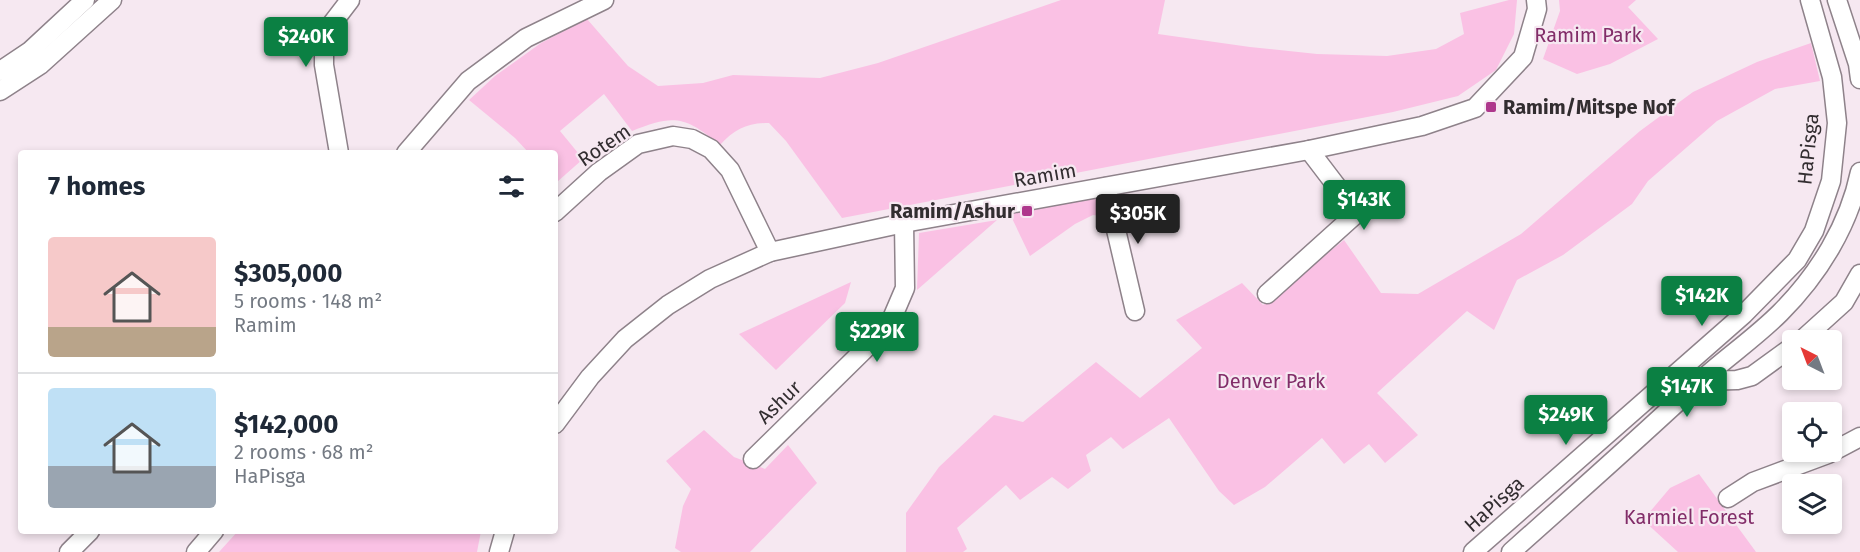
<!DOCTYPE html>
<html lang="en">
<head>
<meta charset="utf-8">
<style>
  :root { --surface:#fff; --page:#f6f6f7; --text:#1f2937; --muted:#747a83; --line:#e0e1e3; --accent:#0b8043 }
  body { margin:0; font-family:"Fira Sans",sans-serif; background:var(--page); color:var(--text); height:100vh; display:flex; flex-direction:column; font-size:22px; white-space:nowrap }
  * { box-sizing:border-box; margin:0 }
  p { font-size:20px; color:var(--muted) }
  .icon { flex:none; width:33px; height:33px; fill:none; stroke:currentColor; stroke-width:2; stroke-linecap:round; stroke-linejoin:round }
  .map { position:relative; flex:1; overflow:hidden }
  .drawer { position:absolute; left:18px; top:150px; width:540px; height:384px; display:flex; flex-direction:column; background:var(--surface); border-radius:6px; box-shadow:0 3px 9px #0003 }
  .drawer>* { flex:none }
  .needle { width:39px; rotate:318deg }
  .fabs { position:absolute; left:1782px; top:330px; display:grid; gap:12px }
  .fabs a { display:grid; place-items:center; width:60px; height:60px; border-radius:6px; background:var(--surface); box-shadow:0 3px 9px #0003; font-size:30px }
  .price { position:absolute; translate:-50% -51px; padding:0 14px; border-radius:6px; background:var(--accent); color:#fff; font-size:20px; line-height:39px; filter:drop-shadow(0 2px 3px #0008) }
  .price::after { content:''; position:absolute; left:50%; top:36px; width:18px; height:14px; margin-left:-9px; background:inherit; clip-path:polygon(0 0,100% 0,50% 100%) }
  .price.selected { background:#222; color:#fff }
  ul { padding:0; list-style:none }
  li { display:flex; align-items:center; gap:18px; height:150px; padding:0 30px }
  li+li { border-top:2px solid var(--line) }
  li span { display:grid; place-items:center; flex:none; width:168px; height:120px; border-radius:6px; color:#555 }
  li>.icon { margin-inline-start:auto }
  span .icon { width:72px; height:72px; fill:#fffc; stroke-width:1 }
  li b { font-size:26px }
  h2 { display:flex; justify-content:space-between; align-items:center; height:72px; padding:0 30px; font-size:26px }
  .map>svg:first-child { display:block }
  .green { fill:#fac1e4 }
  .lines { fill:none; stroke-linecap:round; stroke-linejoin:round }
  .minor-casing { stroke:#8e828a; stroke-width:21 }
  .minor { stroke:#fff; stroke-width:18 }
  .poi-dot { fill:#ae378c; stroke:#f6e8f1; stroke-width:2 }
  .labels { text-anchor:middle; stroke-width:4.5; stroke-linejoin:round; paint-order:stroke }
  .park-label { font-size:20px; fill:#822d69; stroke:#f6e8f1 }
  .poi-label { font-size:20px; font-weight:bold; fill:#322d30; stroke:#f6e8f1; text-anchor:start }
  .street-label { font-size:20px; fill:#322d30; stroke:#f6e8f1 }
</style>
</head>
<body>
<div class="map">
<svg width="1860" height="552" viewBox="0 0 1860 552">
  <rect width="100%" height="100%" fill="#f6e8f1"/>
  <g class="green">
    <path d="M1061,0H1165L1158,34L1250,47L1317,54L1387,56L1436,49L1464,34L1460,13L1509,0H1517L1514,34L1496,70L1458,96L1393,112L842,218L786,141L769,123C747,123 735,129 720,145C685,116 674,114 632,131L604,94L560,131L583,159L557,182L555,180V153H529L515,138L469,100L495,76L541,43L587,19L628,66L658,86L703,83L733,75L820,78L878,63Z"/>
    <polygon points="1559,0 1636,0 1628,7 1658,39 1610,64 1577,74 1543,59 1560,11"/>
    <polygon points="1811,43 1820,81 1775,89 1717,121 1648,181 1632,204 1563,255 1517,280 1494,330 1467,311 1377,393 1418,435 1385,463 1369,444 1344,464 1322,438 1265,487 1234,505 1219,491 1169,418 1123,449 1111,437 1086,455 1091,471 1068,489 1052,477 1020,500 1006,485 957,528 967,549 963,552 906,552 906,513 939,467 994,415 1023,422 1096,362 1140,398 1202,348 1176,320 1242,283 1263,305 1344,240 1381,293 1418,294 1521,234 1640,131 1693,92 1757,62"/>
    <polygon points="1097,197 1109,217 1093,215 1075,224 1030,256 1009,212"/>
    <polygon points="997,220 917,290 919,233"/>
    <polygon points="851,282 845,303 776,370 739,334"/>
    <polygon points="704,430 734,457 765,469 788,445 817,483 750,552 681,552 675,548 683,506 691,489 666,461"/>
    <polygon points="1699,474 1756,552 1678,552 1643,520 1670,488"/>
    <polygon points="238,531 481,531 477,552 219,552"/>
  </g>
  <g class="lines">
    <defs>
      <g id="minor">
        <polyline points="1837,0 1858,64 1860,79"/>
        <polyline points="0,71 30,51 85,0"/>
        <polyline points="0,91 40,65 112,0"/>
        <polyline points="339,153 324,65 324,34 350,0"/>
        <polyline points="406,153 468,81 526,38 604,0"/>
        <polyline points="1106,187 1135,311"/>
        <polyline points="555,212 599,172 638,144 673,136 692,139 711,149 730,170 770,252"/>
        <polyline points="1267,294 1357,213 1309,150"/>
        <polyline points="1802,340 1844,302 1860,274"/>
        <polyline points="1700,381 1737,380 1752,376 1792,347"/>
        <polyline points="555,424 590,377 625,339 668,305 710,279 770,252 904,223 1309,150 1422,126 1475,108 1523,57 1537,9 1536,0"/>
        <polyline points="753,459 864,350 890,323 905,288 904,223"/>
        <polyline points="1728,498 1753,482 1828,454 1860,437"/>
        <polyline points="69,552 90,531"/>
        <polyline points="196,552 214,531"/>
        <polyline points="499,552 505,531"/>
        <polyline points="1473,552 1744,314 1797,260 1814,231 1831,181 1837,123 1832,77 1810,0"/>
        <path d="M1511,552C1574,496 1636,441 1697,384C1724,359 1755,338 1780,313C1819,274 1849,225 1860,172"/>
      </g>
    </defs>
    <use href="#minor" class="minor-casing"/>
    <use href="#minor" class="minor"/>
  </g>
  <g class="poi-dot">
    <rect x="1485" y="101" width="12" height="12" rx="3"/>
    <rect x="1021" y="205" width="12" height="12" rx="3"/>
  </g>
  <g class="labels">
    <g class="park-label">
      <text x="1588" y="42">Ramim Park</text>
      <text x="1271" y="388">Denver Park</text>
      <text x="1689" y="524">Karmiel Forest</text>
    </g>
    <g class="poi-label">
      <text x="1503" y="114">Ramim/Mitspe Nof</text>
      <text x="1015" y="218" text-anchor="end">Ramim/Ashur</text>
    </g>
    <g class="street-label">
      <text transform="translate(604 145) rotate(-34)" y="7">Rotem</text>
      <text transform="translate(1808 149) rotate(-84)" y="7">HaPisga</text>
      <text transform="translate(1045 175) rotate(-10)" y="7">Ramim</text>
      <text transform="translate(779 402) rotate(-44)" y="7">Ashur</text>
      <text transform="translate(1494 504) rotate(-42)" y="7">HaPisga</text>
    </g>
  </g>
</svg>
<div class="fabs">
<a><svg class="needle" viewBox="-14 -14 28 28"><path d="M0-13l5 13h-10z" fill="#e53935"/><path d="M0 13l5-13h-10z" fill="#747a83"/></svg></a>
<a><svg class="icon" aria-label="locate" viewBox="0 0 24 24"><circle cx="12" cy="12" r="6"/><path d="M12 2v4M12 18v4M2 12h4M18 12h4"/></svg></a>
<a><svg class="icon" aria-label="layers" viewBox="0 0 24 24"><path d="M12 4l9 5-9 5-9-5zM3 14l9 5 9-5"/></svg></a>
</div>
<b class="price" style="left:306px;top:68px">$240K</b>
<b class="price" style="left:1364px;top:231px">$143K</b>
<b class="price selected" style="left:1138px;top:245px">$305K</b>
<b class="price" style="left:1702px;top:327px">$142K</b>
<b class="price" style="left:877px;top:363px">$229K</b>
<b class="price" style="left:1687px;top:418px">$147K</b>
<b class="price" style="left:1566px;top:446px">$249K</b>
<section class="drawer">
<h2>7 homes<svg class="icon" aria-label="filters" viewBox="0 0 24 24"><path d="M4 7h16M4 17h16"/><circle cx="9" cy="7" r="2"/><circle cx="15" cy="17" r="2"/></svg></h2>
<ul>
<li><span style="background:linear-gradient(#f6c9c9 75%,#b9a48a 0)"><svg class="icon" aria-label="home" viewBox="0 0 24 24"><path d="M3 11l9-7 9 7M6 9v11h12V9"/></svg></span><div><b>$305,000</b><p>5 rooms · 148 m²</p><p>Ramim</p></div></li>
<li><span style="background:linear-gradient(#bfe0f5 65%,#9aa5b1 0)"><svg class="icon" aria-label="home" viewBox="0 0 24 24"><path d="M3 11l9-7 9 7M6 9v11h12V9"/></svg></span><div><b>$142,000</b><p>2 rooms · 68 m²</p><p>HaPisga</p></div></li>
</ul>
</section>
</div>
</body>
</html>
